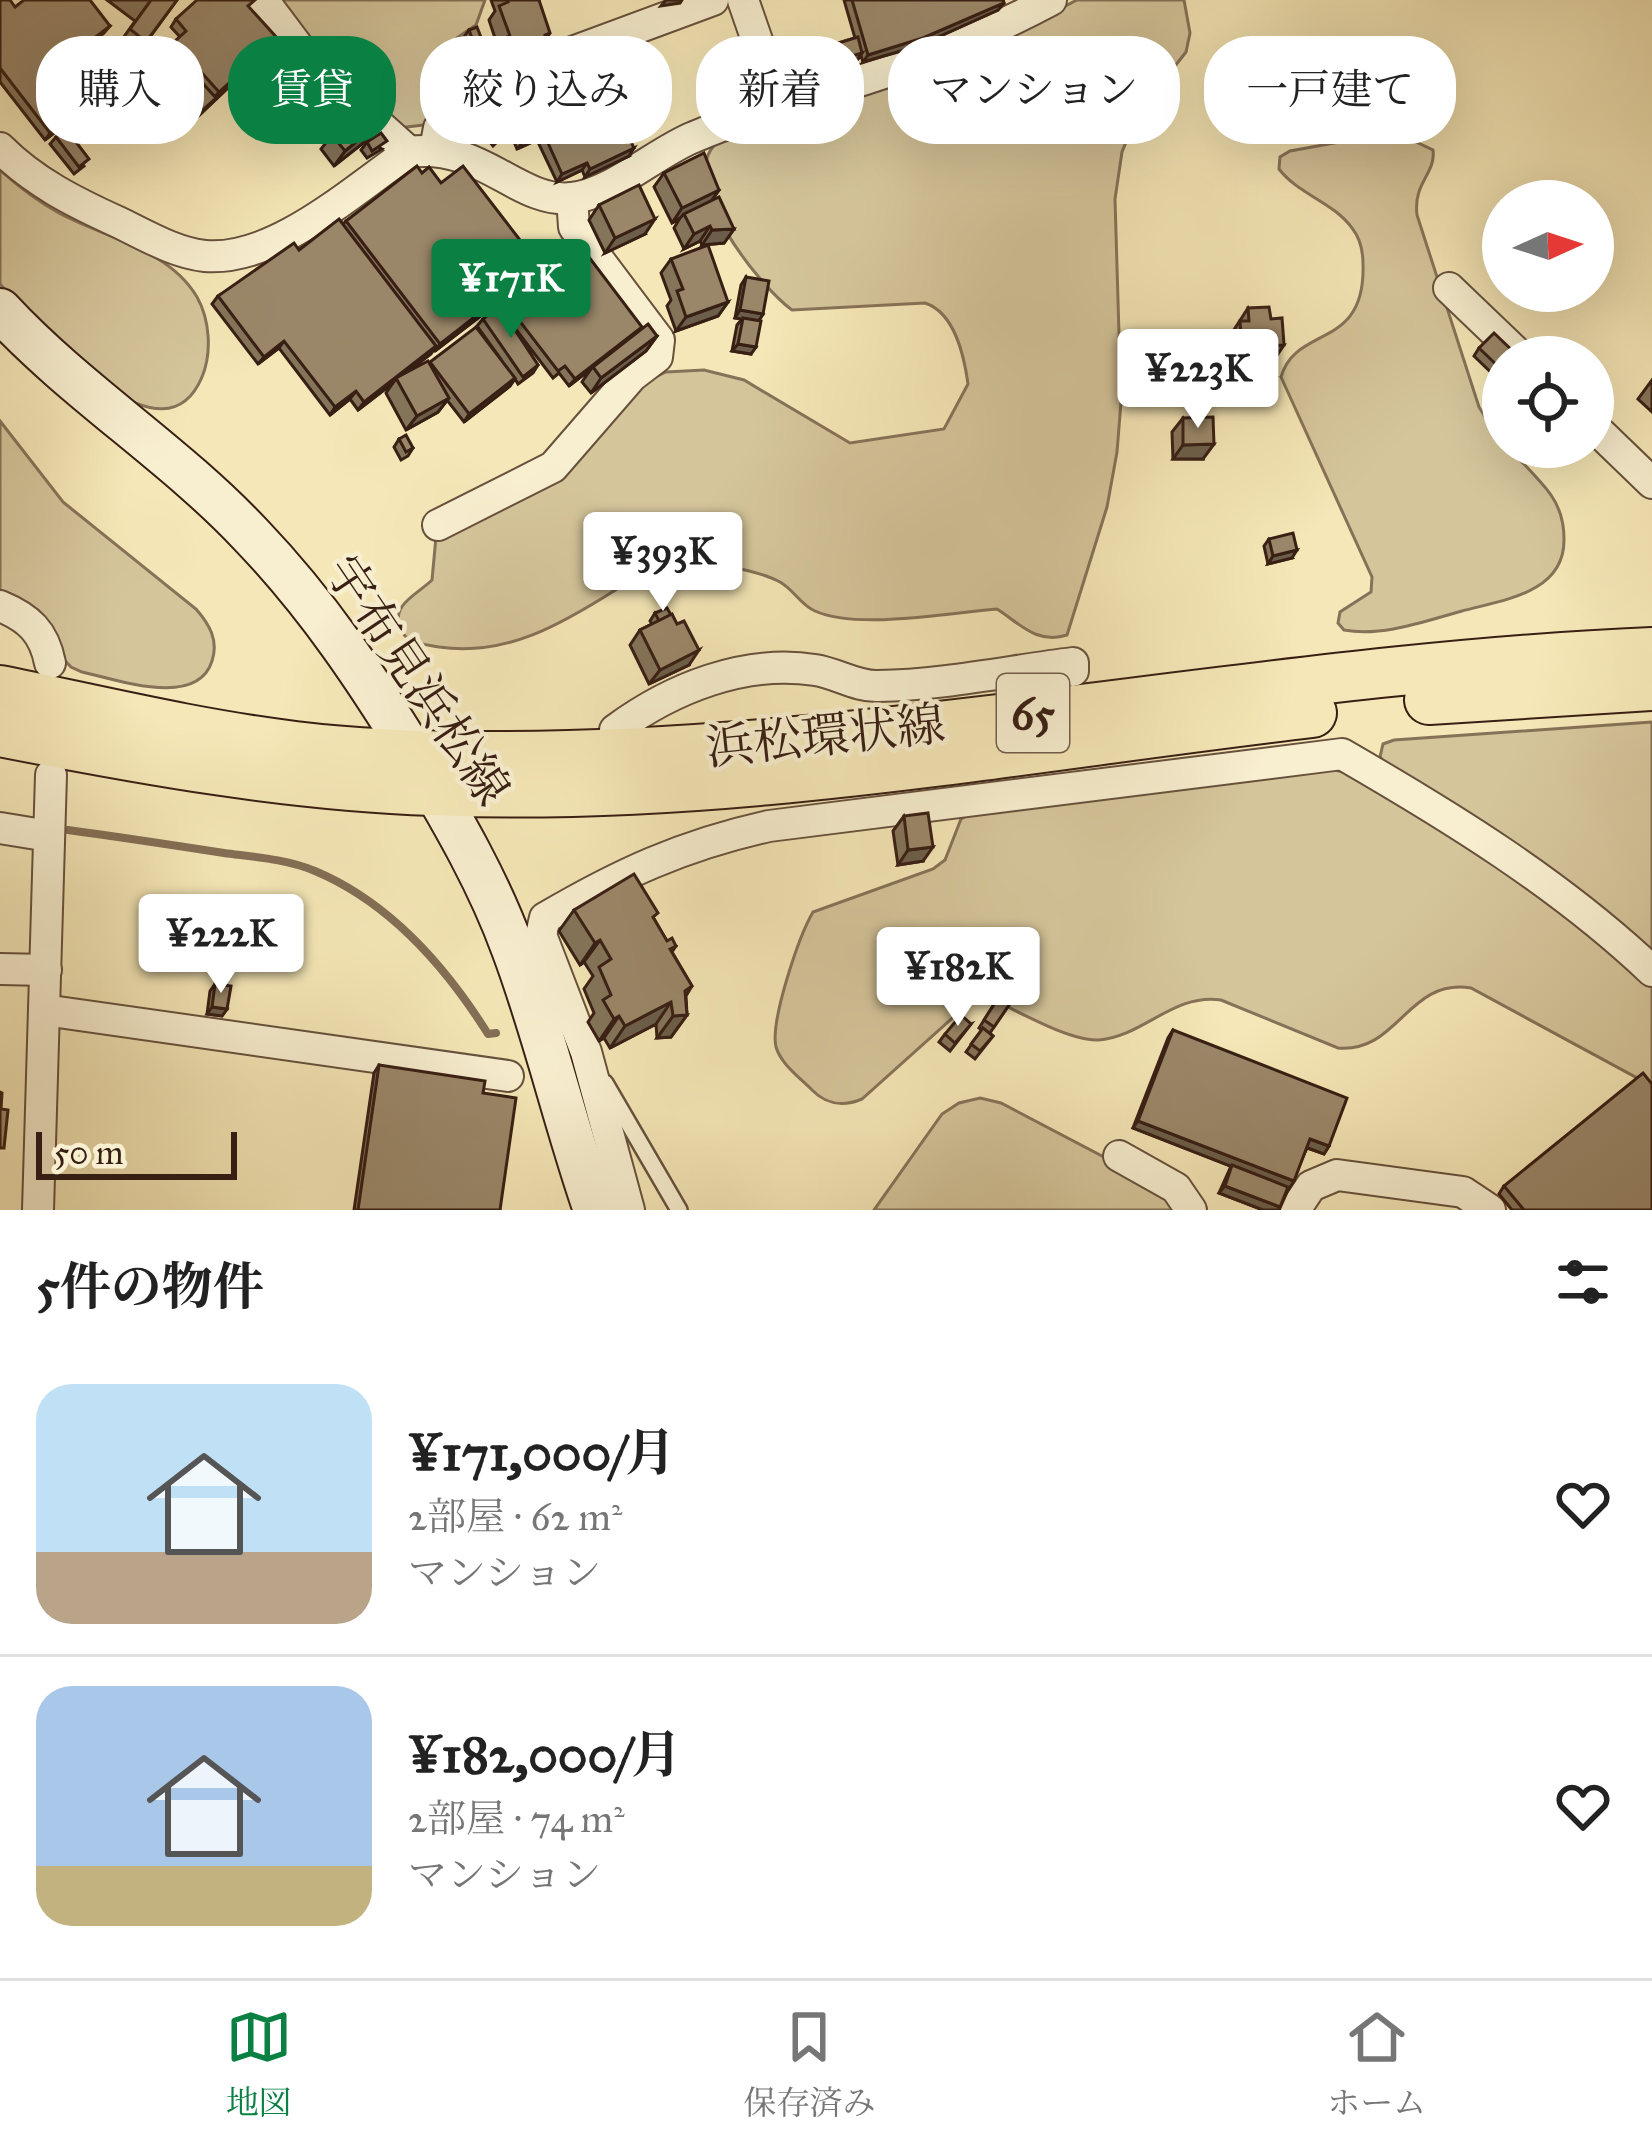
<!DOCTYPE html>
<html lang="ja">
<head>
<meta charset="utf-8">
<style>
  :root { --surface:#fff; --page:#f6f6f6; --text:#222; --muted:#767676; --line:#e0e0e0; --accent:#0b8043 }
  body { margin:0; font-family:"IM FELL Great Primer","Noto Serif JP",serif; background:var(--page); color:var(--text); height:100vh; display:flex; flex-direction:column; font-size:45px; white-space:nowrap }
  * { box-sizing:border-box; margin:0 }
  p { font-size:39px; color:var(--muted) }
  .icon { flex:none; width:66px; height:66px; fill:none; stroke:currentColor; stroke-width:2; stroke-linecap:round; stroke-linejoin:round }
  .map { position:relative; height:1210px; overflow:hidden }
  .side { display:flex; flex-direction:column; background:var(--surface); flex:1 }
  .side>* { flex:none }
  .guide { position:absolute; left:36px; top:36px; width:1581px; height:108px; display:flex; gap:24px }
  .needle { width:78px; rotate:87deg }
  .controls { position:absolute; left:1482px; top:180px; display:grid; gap:24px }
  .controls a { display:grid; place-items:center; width:132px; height:132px; border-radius:50%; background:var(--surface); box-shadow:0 12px 48px #0002; font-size:60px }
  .scale { position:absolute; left:36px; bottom:30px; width:201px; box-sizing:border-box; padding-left:12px; border:6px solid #381f14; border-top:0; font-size:33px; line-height:42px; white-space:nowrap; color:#381f14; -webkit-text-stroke:9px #f8efd0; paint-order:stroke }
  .price { position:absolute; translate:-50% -102px; padding:0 27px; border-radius:12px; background:#fff; color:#222; font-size:39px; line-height:78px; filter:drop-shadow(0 3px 6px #0008) }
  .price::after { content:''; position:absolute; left:50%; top:72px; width:36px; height:27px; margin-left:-18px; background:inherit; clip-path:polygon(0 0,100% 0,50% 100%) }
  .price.on { background:var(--accent); color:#fff }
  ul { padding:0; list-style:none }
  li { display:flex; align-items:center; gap:36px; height:300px; padding:0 36px }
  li+li { border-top:3px solid var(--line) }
  li span { display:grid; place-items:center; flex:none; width:336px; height:240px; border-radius:36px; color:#555 }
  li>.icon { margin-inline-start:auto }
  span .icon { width:144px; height:144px; fill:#fffc; stroke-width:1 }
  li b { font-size:51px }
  h2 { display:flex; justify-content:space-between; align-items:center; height:144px; padding:0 36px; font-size:51px }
  .tag { padding:0 42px; border-radius:48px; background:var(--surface); box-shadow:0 12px 48px #0002; font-size:42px; line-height:108px }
  .tag.on { background:var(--accent); color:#fff }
  .tab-bar { display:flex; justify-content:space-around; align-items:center; height:168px; border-top:3px solid var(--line); background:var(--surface); font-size:33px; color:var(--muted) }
  .tab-bar a { display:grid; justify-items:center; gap:6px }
  .tab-bar .on { color:var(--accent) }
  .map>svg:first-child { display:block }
  .green { fill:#d5c59b; stroke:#867258; stroke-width:3 }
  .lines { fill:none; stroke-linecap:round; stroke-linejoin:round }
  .stream { stroke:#836e55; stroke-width:8 }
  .service-casing { stroke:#67513d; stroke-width:20 }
  .minor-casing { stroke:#67513d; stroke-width:34 }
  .secondary-casing { stroke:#381f14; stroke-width:46 }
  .primary-casing { stroke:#381f14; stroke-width:52 }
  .service { stroke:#f8efd0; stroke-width:15 }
  .minor { stroke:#f8efd0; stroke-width:30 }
  .secondary { stroke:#f8efd0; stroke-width:42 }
  .primary { stroke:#f5e7b7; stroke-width:48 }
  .wall { fill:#84745a; stroke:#381f14; stroke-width:3 }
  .shaded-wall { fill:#6c5e4a; stroke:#381f14; stroke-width:3 }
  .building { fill:#9a8769; stroke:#381f14; stroke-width:3 }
  .labels { text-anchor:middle; stroke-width:9; stroke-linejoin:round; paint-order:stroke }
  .shield { fill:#f8efd0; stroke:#725d4c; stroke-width:3 }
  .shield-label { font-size:45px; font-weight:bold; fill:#381f14 }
  .street-label { font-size:48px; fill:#381f14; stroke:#f8efd0 }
</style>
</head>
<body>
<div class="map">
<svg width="1652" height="1210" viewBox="0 0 1652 1210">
  <rect width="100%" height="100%" fill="#f5e7b7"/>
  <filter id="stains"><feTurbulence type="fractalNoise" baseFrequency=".00167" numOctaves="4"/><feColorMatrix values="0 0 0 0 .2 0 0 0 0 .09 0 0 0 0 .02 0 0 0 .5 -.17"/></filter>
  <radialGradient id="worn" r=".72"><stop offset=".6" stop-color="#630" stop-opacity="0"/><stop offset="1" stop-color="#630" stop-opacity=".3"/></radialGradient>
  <g class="green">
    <polygon points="273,0 485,0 476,25 457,38 468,76 467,93 423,125 399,128 372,111"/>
    <path d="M1077,0H1184L1190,33L1186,52L1138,113L1122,152L1115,199L1121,402L1117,452L1107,507L1067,635C1036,645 1018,622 997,609C950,613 857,630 815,611C801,605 794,590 780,582C758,570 698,559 673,561C652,563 634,578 617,589C562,624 506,657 439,647C424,644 406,644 400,628C391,604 418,594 432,580L436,537L519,494L632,388L666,372L704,370L744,380L850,443L944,429L968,384C964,355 955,313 925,303L792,310C758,285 673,178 718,142L990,45Z"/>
    <path d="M1395,132L1433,150C1436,174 1413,182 1417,215L1479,407L1503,447H1508C1522,463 1539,478 1551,495C1560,508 1564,523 1564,539C1565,593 1503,600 1462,611C1425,621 1383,637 1344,630L1338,623L1340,612L1371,592L1372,577L1281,377C1296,324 1366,351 1363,264C1363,251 1360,238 1352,228C1333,202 1298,194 1279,169L1280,157L1290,151Z"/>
    <path d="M0,170C18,186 37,201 59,213C105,238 169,249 197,297C210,320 212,353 202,377C161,474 35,322 0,284Z"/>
    <path d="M0,421L63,502L196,609C209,624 219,640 212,661C197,709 116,679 82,672L71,667L0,593Z"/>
    <polygon points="1652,722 1652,954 1388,767 1380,757 1383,744 1394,740"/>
    <path d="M1322,768C1362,771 1395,800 1429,821C1508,871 1584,923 1652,987V1086L1471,988C1407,978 1399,1053 1338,1048L1221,1000C1173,993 1143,1037 1098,1040C1068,1041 1014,1009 986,996H977L862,1099C843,1107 827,1105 812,1090C799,1077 781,1064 776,1047C770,1021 799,936 813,912L933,869L945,860L961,819L972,813Z"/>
    <polygon points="980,1098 1001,1103 1161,1187 1182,1210 874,1210 942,1114 959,1103"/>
  </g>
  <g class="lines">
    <path class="stream" d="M68,830C120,837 172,845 224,853C254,857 286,859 315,871C389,902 446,967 488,1034L496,1033"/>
    <defs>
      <polyline id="service" points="605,1083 679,1210"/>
      <g id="minor">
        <polyline points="263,0 311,64 409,152"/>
        <polyline points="743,0 779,104"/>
        <path d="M0,148C34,182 74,202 118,222C145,235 175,253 205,256C275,262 353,190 409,152C482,142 518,204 572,198C612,194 656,152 694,137C762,108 832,92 901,67C953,48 1002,26 1051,0"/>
        <polyline points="435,149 439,128 540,64 713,0"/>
        <polyline points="1449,288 1521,357"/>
        <polyline points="1593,426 1652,483"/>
        <polyline points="438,525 553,467 632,376 657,357 659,340 574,227 572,198"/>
        <path d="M0,606C29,618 44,632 50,663"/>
        <path d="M615,730C672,688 745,659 815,670C836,673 857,687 878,686C942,685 1009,671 1073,663V671"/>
        <polyline points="0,828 49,836"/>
        <polyline points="0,969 46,970"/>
        <polyline points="44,1010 508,1076"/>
        <polyline points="1119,1156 1176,1188 1191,1210"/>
        <polyline points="38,1210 51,775"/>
        <path d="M629,1210L586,1052L541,935L545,918C620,874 683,845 769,826L1342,754C1451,817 1560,884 1652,971"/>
        <polyline points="1295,1210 1311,1186 1337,1175 1463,1192 1490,1210"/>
      </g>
      <path id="secondary" d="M0,310C77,393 174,453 251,535C318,605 368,680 418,762C454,823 489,883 513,949C545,1034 565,1124 595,1210"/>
      <g id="primary">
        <path d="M0,690C98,710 196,734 295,746C360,754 428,756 494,756C882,756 1265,668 1652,652"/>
        <polyline points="1429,700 1652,686"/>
        <path d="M0,732C143,760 287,786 433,791C728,803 1020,747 1312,713"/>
      </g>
    </defs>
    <use href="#service" class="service-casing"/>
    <use href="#minor" class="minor-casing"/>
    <use href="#secondary" class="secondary-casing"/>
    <use href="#primary" class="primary-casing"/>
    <use href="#service" class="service"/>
    <use href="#minor" class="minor"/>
    <use href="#secondary" class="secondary"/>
    <use href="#primary" class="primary"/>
  </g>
  <g class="wall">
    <polygon points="0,0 15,7 110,26 104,33 95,41 123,77 117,84 45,140 0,82"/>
    <polygon points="107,0 177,0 131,63 114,51 135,21"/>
    <polygon points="491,0 539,0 536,56 491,77 484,57 496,41 489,20 495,11"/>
    <polygon points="844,0 1003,0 1004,3 998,10 918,46 863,62 861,56 857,60 785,82 781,66 786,59 855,38"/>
    <polygon points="249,8 272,46 191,123 144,71 149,64 170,47 180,37 171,27 176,19"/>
    <polygon points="469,30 482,40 476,48 469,51 464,37"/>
    <polygon points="501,95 629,156 585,177 582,170 557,182 537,140 517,149 509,130 493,146 472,119 477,111 508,130 495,103"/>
    <polygon points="321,112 367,140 334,166 321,149 325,144 311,127"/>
    <polygon points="56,137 84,166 74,174 50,144"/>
    <polygon points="367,142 382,149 367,158 361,150"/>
    <polygon points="422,173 441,183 535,274 435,351 434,350 406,373 429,363 500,358 477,326 483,319 501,308 505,302 657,336 646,351 591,393 582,382 591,369 569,386 559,373 553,378 508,319 538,365 533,373 518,384 515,379 510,386 464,422 447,400 438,412 406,430 386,393 393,383 358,410 350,399 330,415 279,348 258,364 212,304 218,296 343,224 346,221"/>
    <polygon points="664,173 719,190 712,200 734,229 724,243 702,245 700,241 684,249 674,228 680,218 672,223 654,187"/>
    <polygon points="599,205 645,234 605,253 589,220"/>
    <polygon points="671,259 728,302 718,316 676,331 667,306 671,300 661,273"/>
    <polygon points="746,277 763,314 758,321 751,354 732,351 737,325 742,319 735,318 741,285"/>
    <polygon points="1248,308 1274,360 1276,378 1270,386 1238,389 1236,368 1239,363 1232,364 1230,336"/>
    <polygon points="1479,348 1503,357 1503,384 1474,356"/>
    <polygon points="1652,380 1652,412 1638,399"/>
    <polygon points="1183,418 1203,459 1173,459 1172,432"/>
    <polygon points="399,439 413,448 408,456 401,460 394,447"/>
    <polygon points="1269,539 1292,558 1268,564 1264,546"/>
    <polygon points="655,613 689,665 649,684 630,645 640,630 652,624 650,621"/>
    <polygon points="904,816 923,861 898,865 893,831"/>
    <polygon points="574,910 654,919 667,941 676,946 672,952 692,986 686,996 687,1015 671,1037 657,1038 656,1024 610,1048 604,1038 599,1041 588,1022 594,1013 584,989 593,976 584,962 580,965 559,931"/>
    <polygon points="215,984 227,1009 222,1016 207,1014 210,991"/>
    <polygon points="1000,995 1011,1002 990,1033 993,1036 975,1059 966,1052 982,1030 979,1028"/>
    <polygon points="971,1024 950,1051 939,1042 945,1034"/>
    <polygon points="1173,1030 1329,1146 1324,1154 1307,1148 1279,1210 1263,1210 1219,1193 1231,1166 1133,1128 1168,1038"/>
    <polygon points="379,1065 483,1093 500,1210 354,1210 374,1073"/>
    <polygon points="1504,1186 1652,1210 1512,1210 1499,1194"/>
  </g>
  <g class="shaded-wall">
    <polygon points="666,0 682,0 680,3 661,6"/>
    <polygon points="1004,3 998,10 918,46 863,62 868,55"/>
    <polygon points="550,33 536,56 491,77 501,62"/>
    <polygon points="278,39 272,46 191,123 219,92"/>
    <polygon points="862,53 857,60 785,82 791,74"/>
    <polygon points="123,77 117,84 45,140 50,133"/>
    <polygon points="377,125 367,140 334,166 345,151"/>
    <polygon points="543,132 537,140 517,149 523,142"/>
    <polygon points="634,148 629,156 585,177 590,169"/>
    <polygon points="587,163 582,170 557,182 562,174"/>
    <polygon points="719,190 709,204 684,214 680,218 672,223 682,208"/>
    <polygon points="655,219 645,234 605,253 615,238"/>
    <polygon points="710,226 700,241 684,249 694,234"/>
    <polygon points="734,229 724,243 702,245 712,230"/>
    <polygon points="540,266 535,274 435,351 440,344"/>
    <polygon points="728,302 718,316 676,331 686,317"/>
    <polygon points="740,310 763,314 758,322 735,318"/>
    <polygon points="642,327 636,334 569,386 575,379"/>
    <polygon points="657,336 646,351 591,393 601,378"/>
    <polygon points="284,341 279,348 258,364 264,357"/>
    <polygon points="738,344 756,347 751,354 732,351"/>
    <polygon points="1284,345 1274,360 1232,364 1242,349"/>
    <polygon points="436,346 431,354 397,380 396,378 393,383 358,410 364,402"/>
    <polygon points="515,378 510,386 464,422 469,414"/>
    <polygon points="1276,378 1270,386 1238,389 1243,381"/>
    <polygon points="356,391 350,399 330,415 335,407"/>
    <polygon points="449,398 438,412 406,430 417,416"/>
    <polygon points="1214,444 1203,459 1173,459 1183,445"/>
    <polygon points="1297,550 1292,558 1268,564 1273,556"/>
    <polygon points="699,650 689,665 649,684 660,670"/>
    <polygon points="933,847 923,861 898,865 908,850"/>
    <polygon points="600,940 584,962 580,965 595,943"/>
    <polygon points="671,1002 656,1024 610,1048 625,1026"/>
    <polygon points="212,1007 227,1009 222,1016 207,1014"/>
    <polygon points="687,1015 671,1037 657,1038 673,1016"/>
    <polygon points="619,1016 604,1038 599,1041 614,1019"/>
    <polygon points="1138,1121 1294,1181 1289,1189 1133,1128"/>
    <polygon points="1310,1139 1329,1146 1324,1154 1305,1147"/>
    <polygon points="1225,1186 1280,1207 1279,1210 1263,1210 1219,1193"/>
  </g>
  <g class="building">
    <polygon points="0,0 10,0 15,7 24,0 90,0 110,26 93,39 123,77 50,133 0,68"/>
    <polygon points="151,0 177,0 146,42 130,29"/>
    <polygon points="197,0 255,0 248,6 278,39 219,92 174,42 186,31 176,19"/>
    <polygon points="507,0 539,0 550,33 545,35 547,41 501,62 494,42 510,36 499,6 508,2"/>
    <polygon points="852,0 1003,0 1004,3 923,38 868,55"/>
    <polygon points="477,27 482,40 474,43 469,30"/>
    <polygon points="858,37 862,53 791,74 786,59"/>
    <polygon points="169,46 216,98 197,115 149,64"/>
    <polygon points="588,50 634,148 590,169 587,163 562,174 543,132 523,142 501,95"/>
    <polygon points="349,90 377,125 345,151 332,135 336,131 321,112"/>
    <polygon points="488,103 509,130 498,139 477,111"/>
    <polygon points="66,129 89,159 79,167 56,137"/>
    <polygon points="381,133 387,141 372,151 367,142"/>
    <polygon points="704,153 719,190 682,208 664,173"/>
    <polygon points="417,166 422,173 429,167 441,183 463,166 540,266 440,344 346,221"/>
    <polygon points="639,185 655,219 615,238 599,205"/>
    <polygon points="719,197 734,229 712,230 710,226 694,234 684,214"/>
    <polygon points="339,219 436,346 364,402 356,391 335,407 284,341 264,357 218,296 294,243 299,250"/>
    <polygon points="579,244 642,327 575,379 565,366 558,371 505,302"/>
    <polygon points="708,245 728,302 686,317 677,291 683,289 671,259"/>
    <polygon points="746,277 769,281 763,314 740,310"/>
    <polygon points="499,306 538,365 523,377 483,319"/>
    <polygon points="1269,307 1271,319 1282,318 1284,345 1242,349 1240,321 1249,321 1248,308"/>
    <polygon points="743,318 761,321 756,347 738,344"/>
    <polygon points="648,324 657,336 601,378 593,367"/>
    <polygon points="476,327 515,378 469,414 430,362"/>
    <polygon points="1494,333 1519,357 1503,357 1503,371 1479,348"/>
    <polygon points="1274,358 1276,378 1243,381 1241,361"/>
    <polygon points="428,361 449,398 417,416 396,378"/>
    <polygon points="1213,417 1214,444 1183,445 1183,418"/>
    <polygon points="406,435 413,448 406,452 399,439"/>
    <polygon points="1293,533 1297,550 1273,556 1269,539"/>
    <polygon points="667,608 671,615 659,621 655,613"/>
    <polygon points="672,614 677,624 684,621 699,650 660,670 640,630"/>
    <polygon points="928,813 933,847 908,850 904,816"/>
    <polygon points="634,874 658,913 653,917 667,941 672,938 676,946 670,949 692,986 685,991 687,1015 673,1016 671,1002 625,1026 619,1016 614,1019 603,1000 611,995 599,967 611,959 600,940 595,943 574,910"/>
    <polygon points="215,984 231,986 227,1009 212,1007"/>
    <polygon points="1000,995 1011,1002 994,1027 984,1020"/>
    <polygon points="961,1015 971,1024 955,1043 945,1034"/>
    <polygon points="983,1028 993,1036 980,1051 971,1044"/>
    <polygon points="1173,1030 1347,1098 1329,1146 1310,1139 1294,1181 1138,1121"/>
    <polygon points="379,1065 485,1081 483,1093 516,1098 500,1210 358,1210"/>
    <polygon points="1643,1073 1652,1084 1652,1210 1524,1210 1504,1186"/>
    <polygon points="0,1092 2,1093 1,1109 8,1110 4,1148 0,1148"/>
    <polygon points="1232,1165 1288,1187 1280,1207 1225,1186"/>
  </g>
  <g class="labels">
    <rect class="shield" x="997" y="674" width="72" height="78" rx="9"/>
    <g class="shield-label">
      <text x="1033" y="729">65</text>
    </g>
    <g class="street-label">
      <text transform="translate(418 680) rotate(56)" y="17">宇布見浜松線</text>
      <text transform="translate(825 735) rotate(-6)" y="17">浜松環状線</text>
    </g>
  </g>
  <rect width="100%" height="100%" filter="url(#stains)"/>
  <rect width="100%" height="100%" fill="url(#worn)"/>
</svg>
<div class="controls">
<a><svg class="needle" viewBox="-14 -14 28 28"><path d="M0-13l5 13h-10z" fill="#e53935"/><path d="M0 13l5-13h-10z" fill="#767676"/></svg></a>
<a><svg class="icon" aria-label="locate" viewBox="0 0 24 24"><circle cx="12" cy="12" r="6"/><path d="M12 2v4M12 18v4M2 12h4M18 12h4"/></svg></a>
</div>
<div class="scale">50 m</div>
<b class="price on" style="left:511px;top:341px">¥171K</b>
<b class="price" style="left:1198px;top:431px">¥223K</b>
<b class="price" style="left:663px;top:614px">¥393K</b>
<b class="price" style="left:221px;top:996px">¥222K</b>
<b class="price" style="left:958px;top:1029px">¥182K</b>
<div class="guide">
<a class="tag">購入</a>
<a class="tag on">賃貸</a>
<a class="tag">絞り込み</a>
<a class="tag">新着</a>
<a class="tag">マンション</a>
<a class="tag">一戸建て</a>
</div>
</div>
<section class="side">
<h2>5件の物件<svg class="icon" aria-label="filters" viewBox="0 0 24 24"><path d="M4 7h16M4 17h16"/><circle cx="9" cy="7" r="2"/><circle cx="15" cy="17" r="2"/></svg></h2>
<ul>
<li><span style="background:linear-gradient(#bfe0f5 70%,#b9a48a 0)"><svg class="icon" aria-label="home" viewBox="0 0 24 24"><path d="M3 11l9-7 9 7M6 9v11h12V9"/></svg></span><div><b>¥171,000/月</b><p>2部屋 · 62 m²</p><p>マンション</p></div><svg class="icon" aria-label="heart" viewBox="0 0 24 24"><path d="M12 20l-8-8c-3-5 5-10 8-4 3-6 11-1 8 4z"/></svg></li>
<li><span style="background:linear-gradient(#a9c7e8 75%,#c2b280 0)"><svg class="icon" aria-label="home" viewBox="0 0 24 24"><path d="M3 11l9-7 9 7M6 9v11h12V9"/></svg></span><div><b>¥182,000/月</b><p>2部屋 · 74 m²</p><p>マンション</p></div><svg class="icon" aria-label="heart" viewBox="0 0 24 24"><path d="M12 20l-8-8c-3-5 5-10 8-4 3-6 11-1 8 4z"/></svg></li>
</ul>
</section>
<nav class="tab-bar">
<a class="on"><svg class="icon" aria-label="map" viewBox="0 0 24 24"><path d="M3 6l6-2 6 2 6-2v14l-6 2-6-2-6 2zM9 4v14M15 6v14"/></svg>地図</a>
<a><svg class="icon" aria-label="saved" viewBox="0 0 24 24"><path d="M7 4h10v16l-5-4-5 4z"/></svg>保存済み</a>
<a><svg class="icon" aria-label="home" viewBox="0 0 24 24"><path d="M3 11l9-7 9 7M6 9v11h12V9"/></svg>ホーム</a>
</nav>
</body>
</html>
